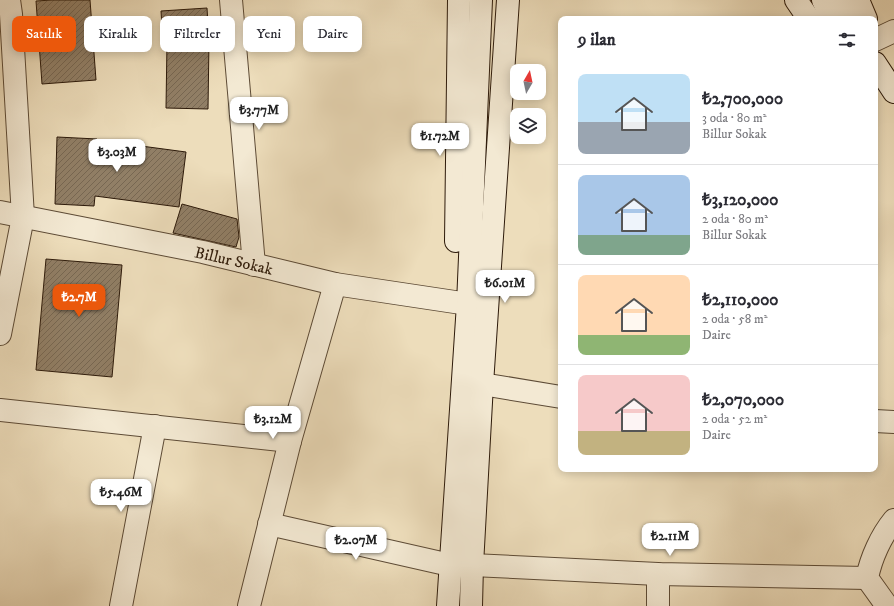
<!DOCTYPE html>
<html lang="tr">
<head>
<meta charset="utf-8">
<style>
  :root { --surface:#fff; --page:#f7f7f7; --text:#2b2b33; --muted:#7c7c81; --line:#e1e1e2; --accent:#ea580c }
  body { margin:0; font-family:"IM FELL DW Pica",serif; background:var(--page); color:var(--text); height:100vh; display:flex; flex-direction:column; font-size:15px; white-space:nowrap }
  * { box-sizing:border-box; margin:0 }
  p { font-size:13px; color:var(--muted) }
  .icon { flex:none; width:22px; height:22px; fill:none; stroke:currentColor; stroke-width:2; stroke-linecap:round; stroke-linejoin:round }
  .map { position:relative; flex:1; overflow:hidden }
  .sheet { position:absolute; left:558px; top:16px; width:320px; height:456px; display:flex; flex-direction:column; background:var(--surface); border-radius:8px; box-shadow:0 2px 10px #0003 }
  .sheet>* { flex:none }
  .guide { position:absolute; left:12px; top:16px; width:380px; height:36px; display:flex; gap:8px }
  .needle { width:26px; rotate:9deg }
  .buttons { position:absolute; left:510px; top:64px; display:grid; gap:8px }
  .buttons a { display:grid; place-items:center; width:36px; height:36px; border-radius:8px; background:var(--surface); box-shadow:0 2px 10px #0003; font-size:20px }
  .price { position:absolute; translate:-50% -34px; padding:0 9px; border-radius:8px; background:#fff; color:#222; font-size:13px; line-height:26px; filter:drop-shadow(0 1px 2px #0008) }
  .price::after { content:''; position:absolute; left:50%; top:24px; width:12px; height:9px; margin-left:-6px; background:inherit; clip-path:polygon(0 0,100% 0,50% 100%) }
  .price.active { background:var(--accent); color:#fff }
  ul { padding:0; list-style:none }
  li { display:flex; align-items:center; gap:12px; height:100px; padding:0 20px }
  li+li { border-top:1px solid var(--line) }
  li span { display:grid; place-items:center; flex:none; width:112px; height:80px; border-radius:8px; color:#555 }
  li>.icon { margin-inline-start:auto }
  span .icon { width:48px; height:48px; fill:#fffc; stroke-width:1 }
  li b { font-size:17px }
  h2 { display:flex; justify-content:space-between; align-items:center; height:48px; padding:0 20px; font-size:17px }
  .tag { padding:0 14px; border-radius:8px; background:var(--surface); box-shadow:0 2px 10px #0003; font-size:14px; line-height:36px }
  .tag.active { background:var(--accent); color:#fff }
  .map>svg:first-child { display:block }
  .building { fill:url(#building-hatch); stroke:#2d1a0a }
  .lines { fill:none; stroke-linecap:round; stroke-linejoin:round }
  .street-casing { stroke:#5d4b36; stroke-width:24 }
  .secondary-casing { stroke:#2d1a0a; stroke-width:24 }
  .street { stroke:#f3e9d3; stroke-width:22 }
  .secondary { stroke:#f3e9d3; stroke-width:22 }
  .labels { text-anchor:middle; stroke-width:3; stroke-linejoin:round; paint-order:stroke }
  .street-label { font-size:16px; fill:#2d1a0a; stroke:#f3e9d3 }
</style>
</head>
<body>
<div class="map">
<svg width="894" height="606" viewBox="0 0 894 606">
  <defs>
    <pattern id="building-hatch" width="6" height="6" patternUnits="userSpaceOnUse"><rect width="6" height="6" fill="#917f66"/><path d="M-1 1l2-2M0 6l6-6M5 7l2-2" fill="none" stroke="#776752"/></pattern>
  </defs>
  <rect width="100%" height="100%" fill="#edddbb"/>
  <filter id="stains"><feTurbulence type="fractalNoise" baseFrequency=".005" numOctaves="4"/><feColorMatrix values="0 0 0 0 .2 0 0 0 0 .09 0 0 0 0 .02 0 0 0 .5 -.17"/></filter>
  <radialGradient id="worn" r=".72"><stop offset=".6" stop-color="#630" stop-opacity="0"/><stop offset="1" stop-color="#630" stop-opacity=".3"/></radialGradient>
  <g class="building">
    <polygon points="52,0 90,0 96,80 42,84 36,1"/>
    <polygon points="207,8 209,40 208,109 166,108 167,42 163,42 161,11"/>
    <polygon points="57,137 97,139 96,140 186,152 179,207 95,196 94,206 55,204"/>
    <polygon points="182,204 237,219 239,237 236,247 173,233"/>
    <polygon points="46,259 122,265 112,377 36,370"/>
  </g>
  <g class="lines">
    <defs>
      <g id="street">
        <polyline points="231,0 254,265"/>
        <polyline points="875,40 894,31"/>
        <polyline points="0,212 203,252 335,284 468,304"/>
        <polyline points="0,334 23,217 11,14 9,0"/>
        <polyline points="482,384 561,397"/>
        <polyline points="0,410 290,441"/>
        <polyline points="875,421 894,422"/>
        <polyline points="269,524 450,565"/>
        <polyline points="472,565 658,574 867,578"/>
        <polyline points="121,606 155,426"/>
        <polyline points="249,606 290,441 335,284"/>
        <polyline points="658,606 658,574"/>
        <path d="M887,606L867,578C871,558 881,536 894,520"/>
      </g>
      <g id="secondary">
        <polyline points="796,0 809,19"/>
        <polyline points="823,0 832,19"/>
        <polyline points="840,0 851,19"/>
        <polyline points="858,0 866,19"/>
        <polyline points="875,63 894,92"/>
        <polyline points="456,241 459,0"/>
        <polyline points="448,606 468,304 481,0"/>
        <polyline points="471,606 472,565 482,384 508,0"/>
      </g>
    </defs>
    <use href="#street" class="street-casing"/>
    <use href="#secondary" class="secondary-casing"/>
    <use href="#street" class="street"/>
    <use href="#secondary" class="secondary"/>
  </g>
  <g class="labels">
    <g class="street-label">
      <text transform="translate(234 260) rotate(13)" y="6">Billur Sokak</text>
    </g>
  </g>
  <rect width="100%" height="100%" filter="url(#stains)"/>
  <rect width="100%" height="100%" fill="url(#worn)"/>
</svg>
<div class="buttons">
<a><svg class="needle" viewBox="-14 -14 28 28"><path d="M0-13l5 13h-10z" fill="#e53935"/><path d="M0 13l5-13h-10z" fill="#7c7c81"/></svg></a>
<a><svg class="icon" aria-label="layers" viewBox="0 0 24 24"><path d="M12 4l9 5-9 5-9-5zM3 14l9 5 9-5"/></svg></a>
</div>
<b class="price" style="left:259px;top:131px">₺3.77M</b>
<b class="price" style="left:440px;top:157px">₺1.72M</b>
<b class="price" style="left:117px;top:173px">₺3.03M</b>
<b class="price" style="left:505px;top:304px">₺6.01M</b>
<b class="price active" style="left:79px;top:318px">₺2.7M</b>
<b class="price" style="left:273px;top:440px">₺3.12M</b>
<b class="price" style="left:121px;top:513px">₺5.46M</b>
<b class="price" style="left:670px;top:557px">₺2.11M</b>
<b class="price" style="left:356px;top:561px">₺2.07M</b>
<div class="guide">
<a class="tag active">Satılık</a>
<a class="tag">Kiralık</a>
<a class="tag">Filtreler</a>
<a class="tag">Yeni</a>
<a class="tag">Daire</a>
</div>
<section class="sheet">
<h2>9 ilan<svg class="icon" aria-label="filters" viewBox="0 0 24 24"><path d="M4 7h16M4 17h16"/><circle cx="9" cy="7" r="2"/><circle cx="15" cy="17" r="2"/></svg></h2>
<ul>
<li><span style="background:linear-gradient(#bfe0f5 60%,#9aa5b1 0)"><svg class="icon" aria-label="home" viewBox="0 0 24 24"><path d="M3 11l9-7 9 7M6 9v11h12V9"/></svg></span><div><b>₺2,700,000</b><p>3 oda · 80 m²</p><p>Billur Sokak</p></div></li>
<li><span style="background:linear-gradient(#a9c7e8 75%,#7fa58c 0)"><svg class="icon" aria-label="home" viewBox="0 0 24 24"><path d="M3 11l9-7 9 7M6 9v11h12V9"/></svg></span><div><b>₺3,120,000</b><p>2 oda · 80 m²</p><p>Billur Sokak</p></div></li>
<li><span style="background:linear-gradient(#ffd9b3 75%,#8fb573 0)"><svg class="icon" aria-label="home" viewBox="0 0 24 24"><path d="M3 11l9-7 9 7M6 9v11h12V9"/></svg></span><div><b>₺2,110,000</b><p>2 oda · 58 m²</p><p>Daire</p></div></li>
<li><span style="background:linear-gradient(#f6c9c9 70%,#c2b280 0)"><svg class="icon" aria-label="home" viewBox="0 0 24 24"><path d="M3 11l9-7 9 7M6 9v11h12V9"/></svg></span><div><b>₺2,070,000</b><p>2 oda · 52 m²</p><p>Daire</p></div></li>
</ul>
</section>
</div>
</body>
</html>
